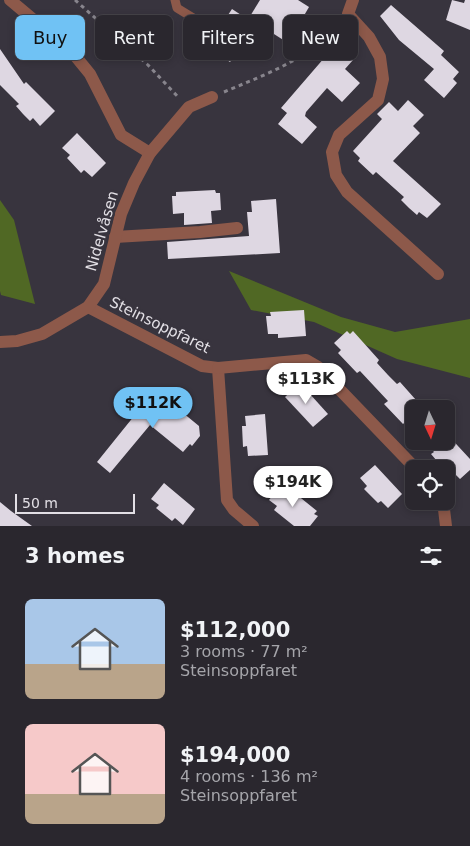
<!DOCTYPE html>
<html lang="en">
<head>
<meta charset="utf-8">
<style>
  :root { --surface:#2a272e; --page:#36333a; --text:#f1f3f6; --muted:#a5a5aa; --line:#46444a; --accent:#70c2f4 }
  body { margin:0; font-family:"DejaVu Sans",sans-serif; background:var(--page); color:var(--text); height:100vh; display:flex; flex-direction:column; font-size:19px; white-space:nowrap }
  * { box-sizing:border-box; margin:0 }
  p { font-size:16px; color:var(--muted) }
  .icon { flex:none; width:28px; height:28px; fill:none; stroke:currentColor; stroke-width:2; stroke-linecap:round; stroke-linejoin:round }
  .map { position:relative; height:526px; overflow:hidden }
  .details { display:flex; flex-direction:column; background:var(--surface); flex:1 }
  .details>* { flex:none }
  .guide { position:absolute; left:15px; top:15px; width:440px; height:45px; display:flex; gap:10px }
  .needle { width:32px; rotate:176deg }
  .fabs { position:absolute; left:405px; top:400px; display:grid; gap:10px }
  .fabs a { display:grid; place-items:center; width:50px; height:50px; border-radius:8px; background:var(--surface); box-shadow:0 2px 8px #0003,0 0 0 1px var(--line); font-size:25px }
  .scale { position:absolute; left:15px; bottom:12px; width:120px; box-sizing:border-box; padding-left:5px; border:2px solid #e2dfe5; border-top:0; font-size:14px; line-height:18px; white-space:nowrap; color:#e2dfe5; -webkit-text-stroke:4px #38343e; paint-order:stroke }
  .price { position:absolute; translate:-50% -42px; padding:0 11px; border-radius:18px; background:#fff; color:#222; font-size:16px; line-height:32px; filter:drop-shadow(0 1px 2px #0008) }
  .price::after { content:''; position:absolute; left:50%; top:30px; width:15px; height:11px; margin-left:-8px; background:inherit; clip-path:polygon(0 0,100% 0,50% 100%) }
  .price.active { background:var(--accent); color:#111 }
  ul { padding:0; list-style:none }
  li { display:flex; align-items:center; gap:15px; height:125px; padding:0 25px }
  li span { display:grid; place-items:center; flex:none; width:140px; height:100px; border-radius:8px; color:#555 }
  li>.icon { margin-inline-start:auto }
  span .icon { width:60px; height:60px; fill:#fffc; stroke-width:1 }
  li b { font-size:21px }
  h2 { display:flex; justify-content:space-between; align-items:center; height:60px; padding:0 25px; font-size:21px }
  .pill { padding:0 18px; border-radius:8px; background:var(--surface); box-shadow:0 2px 8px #0003,0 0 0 1px var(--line); font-size:18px; line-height:45px }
  .pill.active { background:var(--accent); color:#111 }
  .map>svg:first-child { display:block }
  .green { fill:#506824 }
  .building { fill:#ded7e2 }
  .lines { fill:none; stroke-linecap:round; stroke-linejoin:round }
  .path { stroke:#88858d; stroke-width:3; stroke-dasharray:4 4; stroke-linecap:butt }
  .service { stroke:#8d594a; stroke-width:9 }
  .minor { stroke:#8d594a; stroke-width:12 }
  .tertiary { stroke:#8d594a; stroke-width:12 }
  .labels { text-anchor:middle; stroke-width:5; stroke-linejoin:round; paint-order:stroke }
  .street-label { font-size:15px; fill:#e2dfe5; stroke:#38343e }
</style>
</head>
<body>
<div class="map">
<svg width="470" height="526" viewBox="0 0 470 526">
  <rect width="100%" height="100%" fill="#38343e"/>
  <g class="green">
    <polygon points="0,200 14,220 35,304 1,295 0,291"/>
    <polygon points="229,271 341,317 395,332 470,319 470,378 397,359 314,322 251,310"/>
  </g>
  <g class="building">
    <polygon points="260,0 298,0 309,7 288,43 249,18"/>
    <polygon points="452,0 464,3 465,0 470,0 470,30 446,20"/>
    <polygon points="391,5 444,51 441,55 459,72 453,79 457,83 444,98 424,80 434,69 399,40 380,16"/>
    <polygon points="232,9 258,26 236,59 234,57 230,62 211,50 228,24 224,21"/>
    <polygon points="340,48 353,60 345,69 360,83 342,102 327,88 306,112 305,116 317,127 302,144 278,124 287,113 281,108 325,57 328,61"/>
    <polygon points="0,49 24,84 26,82 55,111 40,126 33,118 30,121 23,114 16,106 19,104 0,85"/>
    <polygon points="408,100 424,115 413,126 420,133 393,161 441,204 427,218 419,212 417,215 409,208 401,200 404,197 376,172 373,175 358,161 360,158 353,151 382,119 377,114 389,102 398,111"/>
    <polygon points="77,133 106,163 92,177 84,170 81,173 67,158 70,155 62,148"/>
    <polygon points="215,190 216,193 220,193 221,210 211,211 212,223 184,225 184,213 173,214 172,196 176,196 176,192"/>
    <polygon points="276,199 280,253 168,259 167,242 249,236 247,212 252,212 251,201"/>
    <polygon points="304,310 306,336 278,338 278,334 268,334 266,316 271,316 270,312"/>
    <polygon points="347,331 350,334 353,331 379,360 377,363 388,375 397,384 400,382 424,409 414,409 414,429 406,421 403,424 384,404 388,401 360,371 357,373 338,353 341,350 334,343"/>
    <polygon points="300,383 328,414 313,427 285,397"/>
    <polygon points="155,390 199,426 200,436 192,446 190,444 183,452 150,425 110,473 97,462"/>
    <polygon points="265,414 268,455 248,456 247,446 243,447 242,426 246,426 245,416"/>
    <polygon points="446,433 470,459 470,470 460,479 453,472 450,474 442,467 431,454 434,452 425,441 446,441"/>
    <polygon points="375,465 402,494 388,508 381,501 378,503 364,489 367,486 360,478"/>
    <polygon points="164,483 195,509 183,525 175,518 172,521 156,508 159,505 151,499"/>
    <polygon points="280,486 284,488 286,486 317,511 314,514 318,516 310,526 294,526 274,510 277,506 269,500"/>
    <polygon points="0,502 11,511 32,526 0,526"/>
  </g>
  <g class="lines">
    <g class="path">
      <polyline points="75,0 148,65 179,98"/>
      <path d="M224,92C266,74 310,59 340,23"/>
    </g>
    <polyline class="service" points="175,0 177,8 208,27"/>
    <g class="minor">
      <polyline points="10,0 72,52 90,74 121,135 150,153"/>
      <polyline points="353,0 348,14 369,37 380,57 383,79 378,100 339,135 332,152 336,175 347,192 438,274"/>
      <polyline points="115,237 200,232 237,228"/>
      <polyline points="88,307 202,366 218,368 227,500 234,510 253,526"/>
      <polyline points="218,368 306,360 318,367 416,469"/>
      <polyline points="443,501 446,526"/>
    </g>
    <polyline class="tertiary" points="0,342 17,341 42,334 88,307 104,284 121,214 134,183 150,153 189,107 212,97"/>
  </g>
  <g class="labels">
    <g class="street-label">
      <text transform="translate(102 231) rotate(-74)" y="5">Nidelvåsen</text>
      <text transform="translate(160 325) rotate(26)" y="5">Steinsoppfaret</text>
    </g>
  </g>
</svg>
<div class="fabs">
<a><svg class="needle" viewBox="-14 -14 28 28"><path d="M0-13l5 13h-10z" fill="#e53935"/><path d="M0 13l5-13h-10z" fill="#a5a5aa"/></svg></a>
<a><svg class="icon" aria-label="locate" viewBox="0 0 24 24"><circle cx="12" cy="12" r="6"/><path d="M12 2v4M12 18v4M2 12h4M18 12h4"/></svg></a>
</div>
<div class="scale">50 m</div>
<b class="price" style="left:306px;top:405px">$113K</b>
<b class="price active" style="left:153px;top:429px">$112K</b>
<b class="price" style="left:293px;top:508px">$194K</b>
<div class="guide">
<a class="pill active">Buy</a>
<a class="pill">Rent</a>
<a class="pill">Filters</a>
<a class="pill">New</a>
</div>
</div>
<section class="details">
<h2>3 homes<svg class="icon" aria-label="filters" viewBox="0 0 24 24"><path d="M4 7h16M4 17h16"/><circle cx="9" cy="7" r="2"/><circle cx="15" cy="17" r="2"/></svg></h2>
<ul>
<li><span style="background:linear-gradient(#a9c7e8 65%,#b9a48a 0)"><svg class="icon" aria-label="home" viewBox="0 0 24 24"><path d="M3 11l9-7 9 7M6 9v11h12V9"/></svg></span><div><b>$112,000</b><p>3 rooms · 77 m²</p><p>Steinsoppfaret</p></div></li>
<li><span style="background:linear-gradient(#f6c9c9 70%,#b9a48a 0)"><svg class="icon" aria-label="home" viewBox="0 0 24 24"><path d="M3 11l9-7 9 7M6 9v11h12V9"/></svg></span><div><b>$194,000</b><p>4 rooms · 136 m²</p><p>Steinsoppfaret</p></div></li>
</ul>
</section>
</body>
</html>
